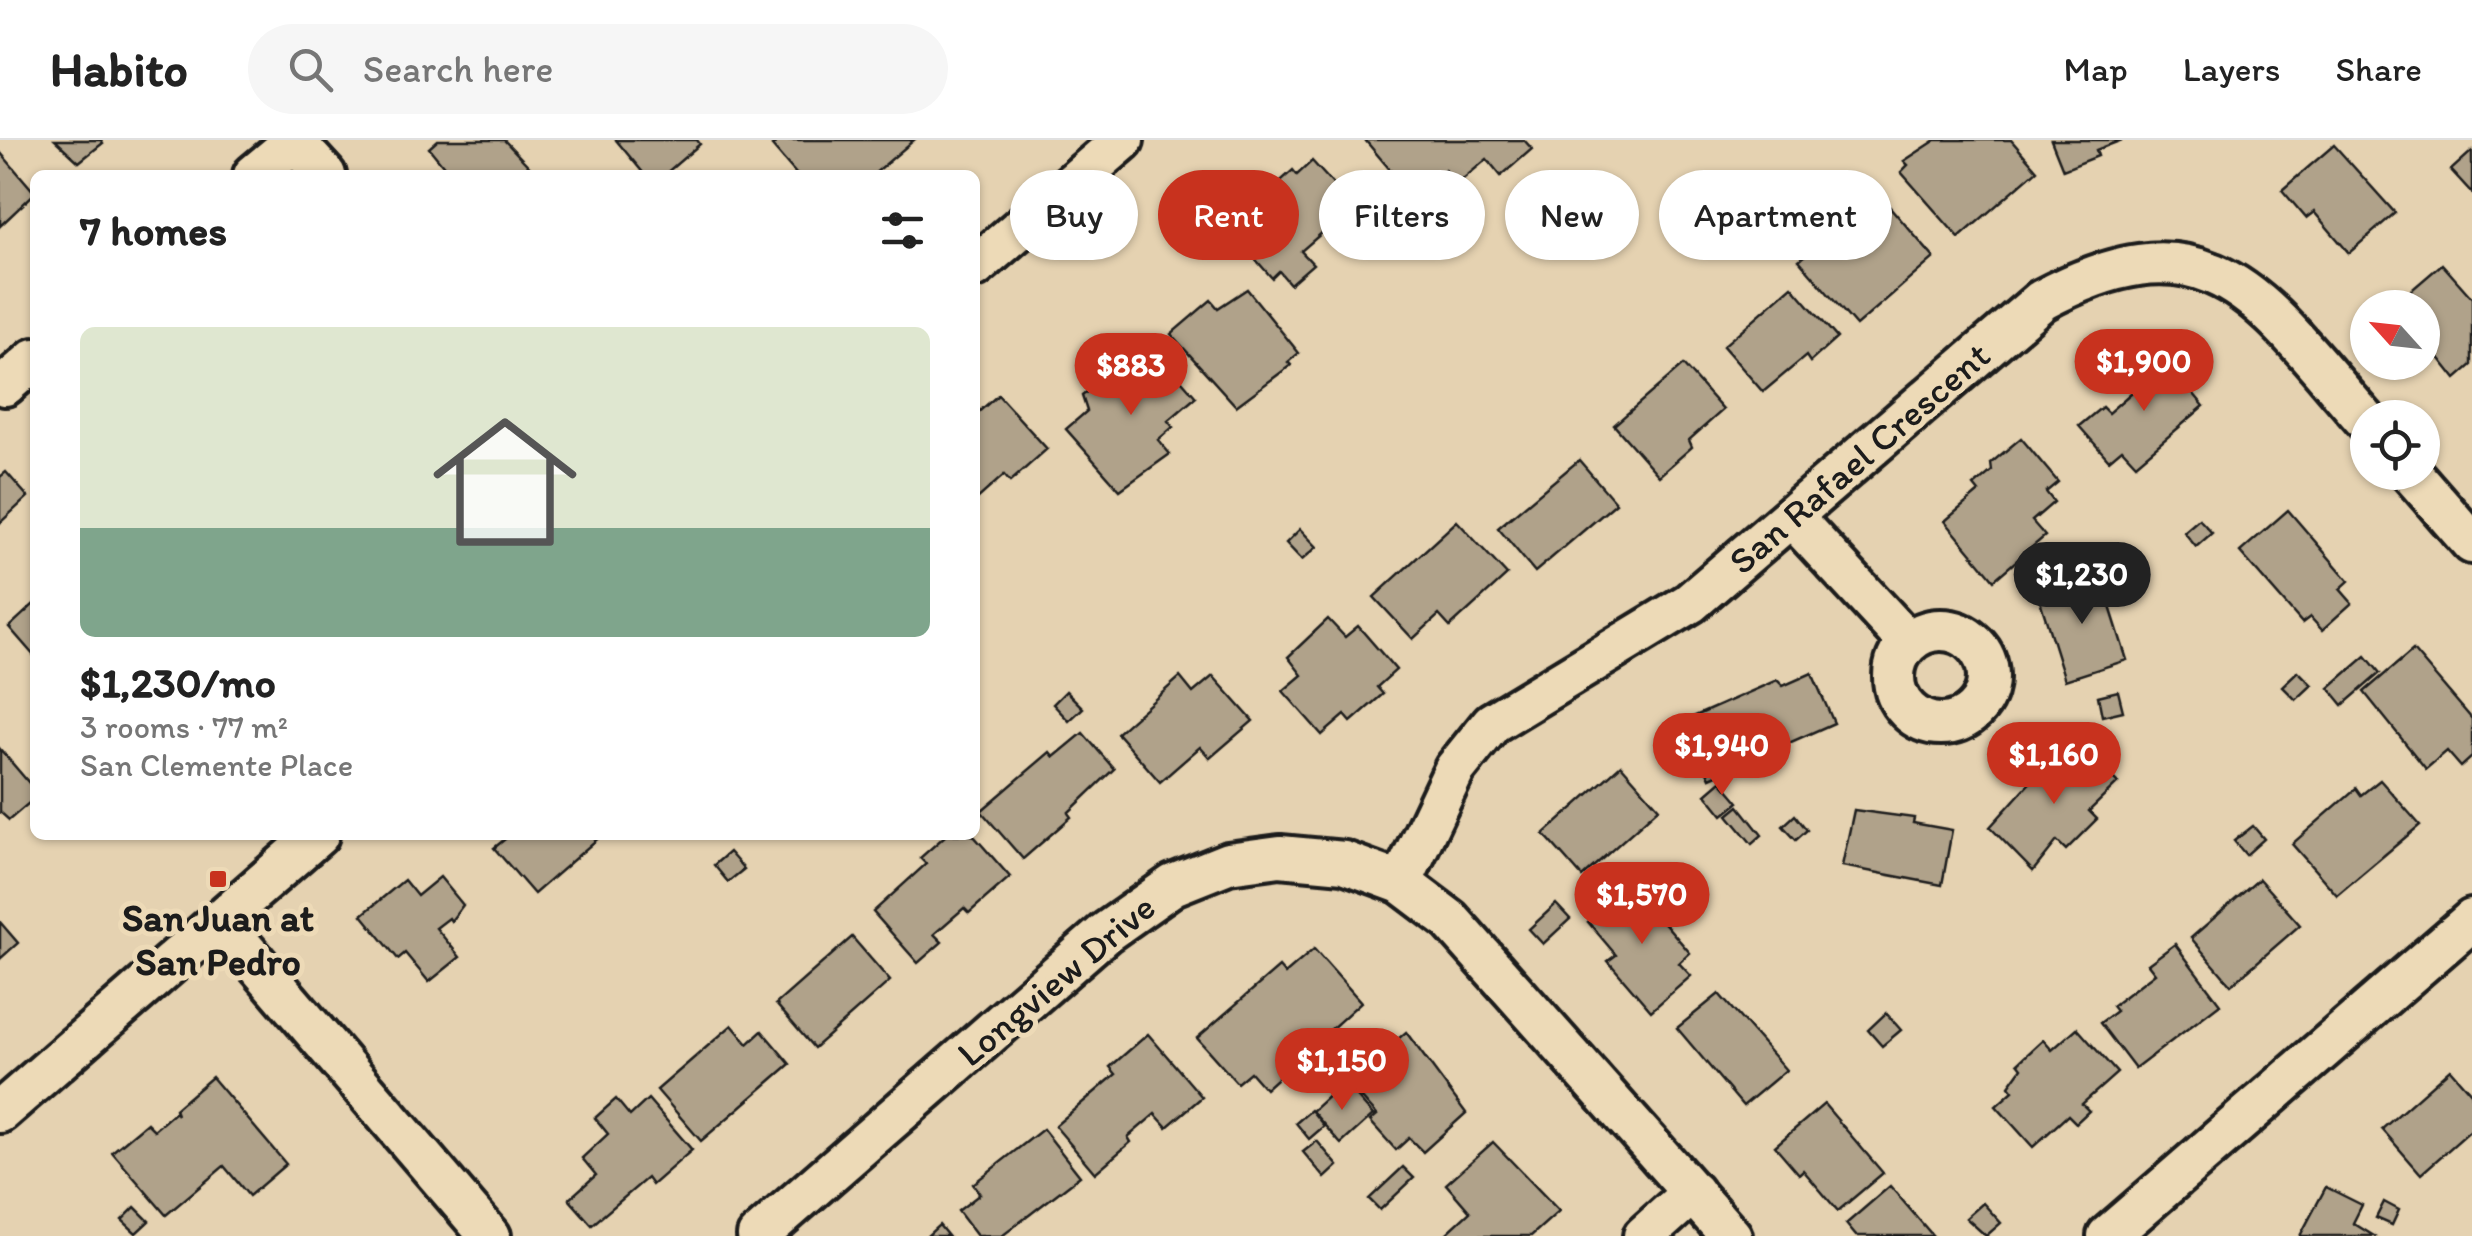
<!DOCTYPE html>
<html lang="en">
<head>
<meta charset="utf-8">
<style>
  :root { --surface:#fff; --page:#f6f6f6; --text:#222; --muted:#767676; --line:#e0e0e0; --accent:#c8321e }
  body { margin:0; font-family:Itim,sans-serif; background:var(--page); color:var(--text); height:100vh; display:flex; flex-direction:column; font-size:38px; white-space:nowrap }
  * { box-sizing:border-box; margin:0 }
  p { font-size:32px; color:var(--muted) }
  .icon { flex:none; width:55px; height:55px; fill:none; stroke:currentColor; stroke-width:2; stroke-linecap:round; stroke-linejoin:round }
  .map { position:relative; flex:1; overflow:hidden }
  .panel { position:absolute; left:30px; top:30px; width:950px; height:670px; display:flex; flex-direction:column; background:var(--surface); border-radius:15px; box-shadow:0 2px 8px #0004 }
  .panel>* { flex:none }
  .guide { position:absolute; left:1010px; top:30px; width:950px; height:90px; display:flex; gap:20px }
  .needle { width:65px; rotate:297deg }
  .controls { position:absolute; left:2350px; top:150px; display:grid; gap:20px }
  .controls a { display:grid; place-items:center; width:90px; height:90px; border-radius:50%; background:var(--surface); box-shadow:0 2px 8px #0004; font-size:50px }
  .price { position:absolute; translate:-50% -85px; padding:0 22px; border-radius:35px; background:var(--accent); color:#fff; font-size:32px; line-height:65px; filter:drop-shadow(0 2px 5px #0008) }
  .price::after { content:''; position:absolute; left:50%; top:60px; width:30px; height:22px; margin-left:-15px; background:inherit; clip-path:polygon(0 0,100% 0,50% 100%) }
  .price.on { background:#222; color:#fff }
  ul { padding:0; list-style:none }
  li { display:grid; align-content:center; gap:20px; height:530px; padding:0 50px }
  li span { display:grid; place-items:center; height:310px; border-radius:15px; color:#555 }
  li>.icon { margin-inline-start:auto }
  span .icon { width:180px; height:180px; fill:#fffc; stroke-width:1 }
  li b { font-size:42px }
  h2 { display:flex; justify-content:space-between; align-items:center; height:120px; padding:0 50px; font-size:42px }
  .pill { padding:0 35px; border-radius:45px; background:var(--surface); box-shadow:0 2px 8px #0004; font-size:35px; line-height:90px }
  .pill.on { background:var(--accent); color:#fff }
  header { display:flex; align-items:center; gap:60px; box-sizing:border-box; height:140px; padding:0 50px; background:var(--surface); border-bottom:2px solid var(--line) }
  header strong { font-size:48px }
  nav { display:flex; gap:55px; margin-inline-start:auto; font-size:35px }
  .search { width:700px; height:90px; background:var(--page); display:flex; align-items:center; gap:25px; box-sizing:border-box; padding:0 35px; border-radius:55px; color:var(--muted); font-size:38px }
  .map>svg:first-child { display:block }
  .building { fill:#b0a28a; stroke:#1c1c1c; stroke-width:2.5 }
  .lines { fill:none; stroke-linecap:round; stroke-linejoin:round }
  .minor-casing { stroke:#1c1c1c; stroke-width:48 }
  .minor { stroke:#eddab7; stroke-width:40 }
  .poi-dot { fill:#c8321e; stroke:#eddab7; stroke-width:4 }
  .labels { text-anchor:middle; stroke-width:10; stroke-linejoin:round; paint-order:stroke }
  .street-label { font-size:38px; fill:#1c1c1c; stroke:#eddab7 }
  .poi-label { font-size:38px; font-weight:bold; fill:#1c1c1c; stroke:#eddab7 }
</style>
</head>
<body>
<header>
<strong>Habito</strong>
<div class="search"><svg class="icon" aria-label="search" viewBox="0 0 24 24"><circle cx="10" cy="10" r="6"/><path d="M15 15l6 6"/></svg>Search here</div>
<nav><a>Map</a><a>Layers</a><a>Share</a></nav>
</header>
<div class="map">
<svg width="2472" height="1096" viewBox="0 0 2472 1096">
  <rect width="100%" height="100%" fill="#e5d2b1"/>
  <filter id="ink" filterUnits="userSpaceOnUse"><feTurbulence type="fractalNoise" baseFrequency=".01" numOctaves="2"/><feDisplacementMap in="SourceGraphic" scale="20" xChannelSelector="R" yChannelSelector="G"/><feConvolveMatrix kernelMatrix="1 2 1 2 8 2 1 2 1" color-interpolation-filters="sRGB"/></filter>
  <g filter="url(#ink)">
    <g class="building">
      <polygon points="55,0 101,0 103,3 79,22"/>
      <polygon points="438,0 504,0 537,35 451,35 429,8"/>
      <polygon points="616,0 697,0 700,4 664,35 645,35"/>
      <polygon points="779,0 914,0 873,35 797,35 772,6"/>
      <polygon points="1365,0 1524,0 1532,9 1501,36 1487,19 1457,44 1445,30 1413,57"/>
      <polygon points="1936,0 2011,0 2037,30 1959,98 1901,32 1908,25 1904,21"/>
      <polygon points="2051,0 2122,0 2096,10 2098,16 2063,30"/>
      <polygon points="2334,5 2395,73 2349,113 2314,72 2306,78 2282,50"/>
      <polygon points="2472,11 2472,53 2451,30"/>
      <polygon points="0,12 35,53 0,86"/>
      <polygon points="1312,21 1340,52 1326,65 1338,79 1301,111 1313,124 1290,144 1279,131 1272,138 1228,88 1293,30 1297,35"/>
      <polygon points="1877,52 1934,118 1856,186 1799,120 1805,115 1802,110 1852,74 1848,71 1867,54 1871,58"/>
      <polygon points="2442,124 2472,158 2472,225 2456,239 2422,196 2422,168 2394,165"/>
      <polygon points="1792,146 1837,198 1810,222 1806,216 1763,252 1723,206"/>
      <polygon points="1247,149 1299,213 1288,222 1291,225 1236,266 1171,194 1211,160 1218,168"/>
      <polygon points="1154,209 1196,257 1168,281 1173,287 1158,300 1170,314 1120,350 1066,289 1087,271 1082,256 1118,225 1126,234"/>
      <polygon points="2161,215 2204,266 2136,324 2122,309 2109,320 2079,286 2102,267 2108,273 2139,246 2133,239"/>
      <polygon points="1683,225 1723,270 1689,300 1692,307 1659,336 1614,285"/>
      <polygon points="998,255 1047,309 1010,342 1004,335 975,361 975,275"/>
      <polygon points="2021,298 2058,342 2046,352 2054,362 2032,381 2045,396 1994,440 1945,381 1979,352 1974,346 1992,331 1991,323"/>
      <polygon points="1579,320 1616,363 1535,432 1498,388"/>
      <polygon points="6,332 28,357 0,383 0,337"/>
      <polygon points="2288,370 2349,441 2340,449 2352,463 2322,490 2310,477 2302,483 2240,412"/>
      <polygon points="2199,379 2212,393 2196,407 2184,392"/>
      <polygon points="1457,381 1507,435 1450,487 1439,475 1413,499 1374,457"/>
      <polygon points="1300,389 1317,407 1302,420 1286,403"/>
      <polygon points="2100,435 2127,520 2065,540 2038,454"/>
      <polygon points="35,463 35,517 9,487"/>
      <polygon points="1328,479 1345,497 1358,486 1396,530 1377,547 1383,554 1351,582 1345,575 1322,595 1283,551 1302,535 1288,517"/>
      <polygon points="2413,510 2472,579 2472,617 2461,627 2447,611 2426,629 2364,552"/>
      <polygon points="2366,516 2380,533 2343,565 2329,548"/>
      <polygon points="2298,531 2312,545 2296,560 2282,546"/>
      <polygon points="1812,533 1834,583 1710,638 1684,581 1777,540 1783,546"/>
      <polygon points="1213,536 1253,581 1210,618 1200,607 1160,642 1117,593 1180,537 1193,553"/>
      <polygon points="1066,551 1083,568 1069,581 1053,564"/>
      <polygon points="2118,551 2123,571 2102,576 2098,556"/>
      <polygon points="1083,593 1114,629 1068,673 1071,677 1023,719 981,671 1050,612 1054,617"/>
      <polygon points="2078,603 2118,643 2089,671 2097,679 2066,710 2057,701 2033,731 1990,687 2052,618 2057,623"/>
      <polygon points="0,609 35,650 35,658 9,680 0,672"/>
      <polygon points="1621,625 1659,668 1582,737 1544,694"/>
      <polygon points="2380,640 2420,685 2337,755 2292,704 2356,648 2361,655"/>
      <polygon points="1721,641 1739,662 1723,675 1706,654"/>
      <polygon points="1739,666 1762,695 1752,704 1728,675"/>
      <polygon points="1854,670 1914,678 1913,683 1952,690 1942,745 1842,726"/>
      <polygon points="1795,675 1807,690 1796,700 1783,686"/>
      <polygon points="2253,686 2264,699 2246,715 2234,701"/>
      <polygon points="510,695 602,695 534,754 494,708"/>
      <polygon points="946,695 973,695 1010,737 969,773 964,768 934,794 942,802 918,823 873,772 926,724 920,718"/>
      <polygon points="729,712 744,729 728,742 714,725"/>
      <polygon points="440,737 463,765 451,781 449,778 436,788 460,817 429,842 405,813 398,819 362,775 404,740 417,756"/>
      <polygon points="2259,739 2300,785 2231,845 2191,798"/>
      <polygon points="1631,744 1690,813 1679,823 1691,836 1651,871 1608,821 1616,815 1588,782"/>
      <polygon points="1556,764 1570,779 1543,804 1529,789"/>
      <polygon points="0,782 18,803 0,819"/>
      <polygon points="852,797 890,841 814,908 776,864"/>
      <polygon points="2175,804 2220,864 2135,929 2100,883 2116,871 2112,866 2155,833 2148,824"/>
      <polygon points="1314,809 1361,862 1265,949 1250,932 1237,943 1197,898 1279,827 1285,834"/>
      <polygon points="1719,854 1786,930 1743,966 1677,888"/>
      <polygon points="1886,873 1901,890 1882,906 1868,890"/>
      <polygon points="732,885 748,904 762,891 790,924 701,1001 657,950"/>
      <polygon points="2077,888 2117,933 2082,964 2089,971 2076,983 2068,975 2033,1007 1996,966 2013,951 2009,946 2022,928 2018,923 2043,900 2052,910"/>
      <polygon points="1406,892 1466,973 1423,1012 1409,998 1396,1010 1370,981 1377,975 1348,942"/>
      <polygon points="1148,894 1202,957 1167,987 1155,974 1128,997 1131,1002 1095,1033 1055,986 1116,934 1110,927"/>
      <polygon points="2450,929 2472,954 2472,989 2421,1034 2382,989"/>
      <polygon points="212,937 286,1024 249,1056 224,1026 166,1075 112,1012 147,983 154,990 175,972 177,975 175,969"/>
      <polygon points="1344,942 1373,975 1341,1004 1312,971"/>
      <polygon points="616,959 630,976 648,959 692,1010 652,1045 647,1038 592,1085 569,1059 596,1035 582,1018 608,994 595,978"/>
      <polygon points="1824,964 1883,1033 1838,1071 1803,1030 1799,1034 1775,1006"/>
      <polygon points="1311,970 1324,986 1309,999 1296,983"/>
      <polygon points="1043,989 1080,1036 1002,1096 977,1096 958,1071 980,1054 973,1044"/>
      <polygon points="1317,1001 1338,1026 1325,1038 1303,1012"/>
      <polygon points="1493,1002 1559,1071 1531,1096 1449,1096 1447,1093 1470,1072 1446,1044"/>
      <polygon points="1403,1027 1414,1038 1380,1070 1369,1059"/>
      <polygon points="1890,1046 1933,1096 1856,1096 1846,1084"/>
      <polygon points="2326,1047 2362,1065 2353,1083 2374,1096 2300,1096"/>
      <polygon points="2384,1062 2399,1070 2392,1085 2376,1078"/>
      <polygon points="1983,1063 2001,1083 1986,1096 1966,1078"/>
      <polygon points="135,1067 149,1081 136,1093 122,1080"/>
      <polygon points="939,1085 948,1096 927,1096"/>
    </g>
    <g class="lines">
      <defs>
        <g id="minor">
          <polyline points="293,0 325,35"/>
          <polyline points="254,35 296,0"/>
          <polyline points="975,127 1123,0"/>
          <polyline points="5,245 35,219"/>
          <polyline points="2410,332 2472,403"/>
          <polyline points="1794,379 1908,502"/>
          <circle cx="1941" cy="537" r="47"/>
          <path d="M1401,743L1455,629L1492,583L1690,463L2042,160C2213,68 2263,164 2368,283"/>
          <polyline points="220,781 490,1096"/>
          <polyline points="0,972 318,695"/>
          <polyline points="758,1096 1105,793 1173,745 1228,723 1280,716 1344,722 1401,743 1450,780 1731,1096"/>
          <polyline points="1644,1096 1693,1052"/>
          <polyline points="2108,1096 2472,780"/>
        </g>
      </defs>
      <use href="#minor" class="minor-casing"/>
      <use href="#minor" class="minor"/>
    </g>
  </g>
  <rect class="poi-dot" x="208" y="729" width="20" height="20" rx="5"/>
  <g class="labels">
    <g class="street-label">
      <text transform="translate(1859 318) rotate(-41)" y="13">San Rafael Crescent</text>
      <text transform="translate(1056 840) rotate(-40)" y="13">Longview Drive</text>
    </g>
    <g class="poi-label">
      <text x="218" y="791">San Juan at<tspan x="218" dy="44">San Pedro</tspan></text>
    </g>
  </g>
</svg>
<div class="controls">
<a><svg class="needle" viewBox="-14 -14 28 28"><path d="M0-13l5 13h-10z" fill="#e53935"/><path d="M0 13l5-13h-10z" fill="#767676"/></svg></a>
<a><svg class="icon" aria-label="locate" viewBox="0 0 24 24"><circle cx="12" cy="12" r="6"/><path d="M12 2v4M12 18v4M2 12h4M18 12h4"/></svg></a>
</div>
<b class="price" style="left:2144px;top:274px">$1,900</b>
<b class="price" style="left:1131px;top:278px">$883</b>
<b class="price on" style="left:2082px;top:487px">$1,230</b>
<b class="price" style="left:1722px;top:658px">$1,940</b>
<b class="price" style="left:2054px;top:667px">$1,160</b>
<b class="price" style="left:1642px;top:807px">$1,570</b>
<b class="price" style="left:1342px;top:973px">$1,150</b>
<div class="guide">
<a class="pill">Buy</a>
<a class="pill on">Rent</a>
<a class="pill">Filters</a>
<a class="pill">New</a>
<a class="pill">Apartment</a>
</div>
<section class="panel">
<h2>7 homes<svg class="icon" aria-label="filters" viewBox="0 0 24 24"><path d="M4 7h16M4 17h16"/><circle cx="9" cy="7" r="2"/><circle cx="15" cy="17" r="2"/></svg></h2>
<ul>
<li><span style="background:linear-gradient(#dfe7d0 65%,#7fa58c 0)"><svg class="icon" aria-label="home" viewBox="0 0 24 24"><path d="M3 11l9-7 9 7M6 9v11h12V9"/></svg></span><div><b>$1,230/mo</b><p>3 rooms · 77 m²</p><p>San Clemente Place</p></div></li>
</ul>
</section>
</div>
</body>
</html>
